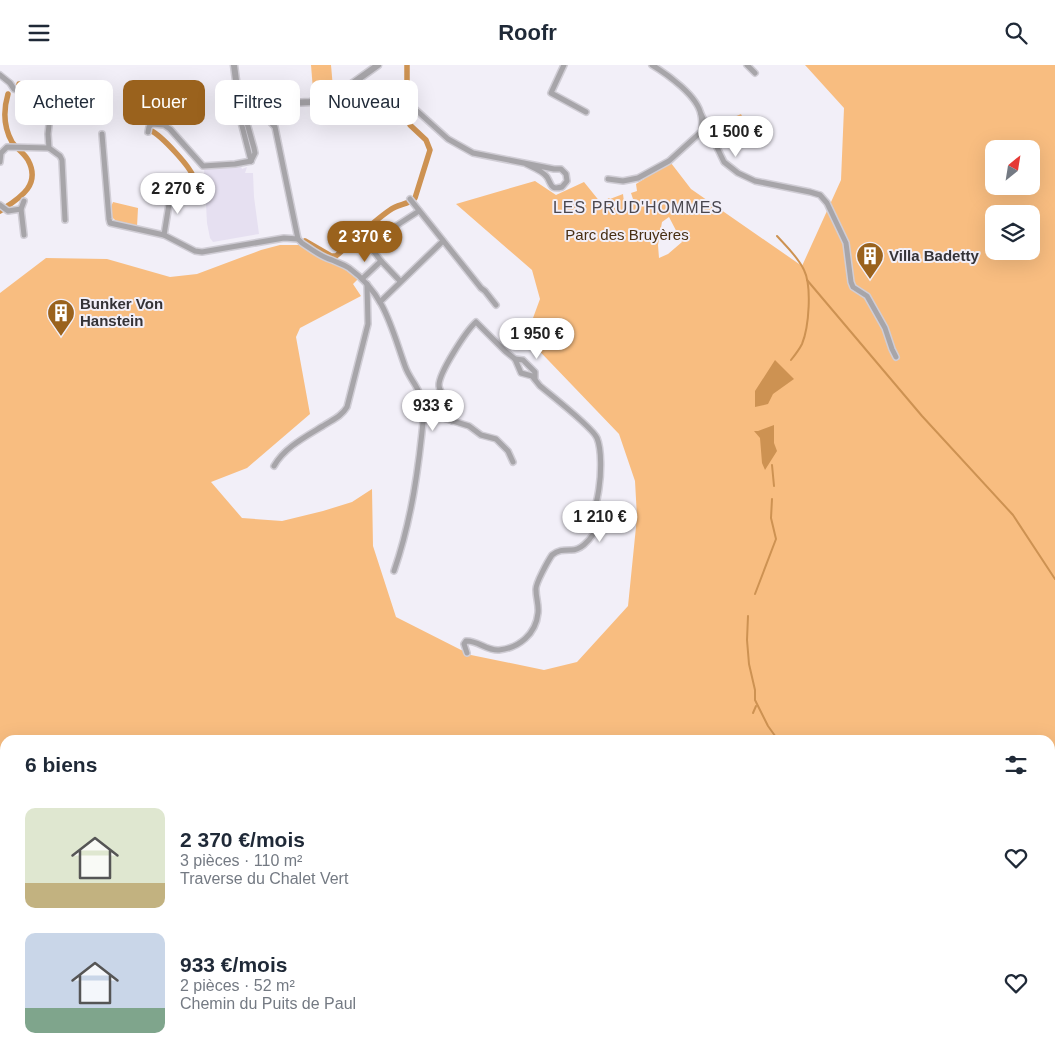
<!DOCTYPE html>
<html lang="fr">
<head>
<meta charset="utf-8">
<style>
  :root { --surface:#fff; --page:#f2f2f3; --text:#1f2937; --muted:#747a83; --accent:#9a621d }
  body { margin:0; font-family:Arial,sans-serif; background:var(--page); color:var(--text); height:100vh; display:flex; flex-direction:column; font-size:19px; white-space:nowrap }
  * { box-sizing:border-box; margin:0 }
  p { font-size:16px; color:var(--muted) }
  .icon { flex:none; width:28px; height:28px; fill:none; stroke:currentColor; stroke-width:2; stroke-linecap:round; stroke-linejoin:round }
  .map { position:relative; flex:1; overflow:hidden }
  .sheet { position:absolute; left:0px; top:670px; width:1055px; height:320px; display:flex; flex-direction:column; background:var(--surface); border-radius:15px 15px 0 0; box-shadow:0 5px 20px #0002 }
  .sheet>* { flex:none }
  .guide { position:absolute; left:15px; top:15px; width:500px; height:45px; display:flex; gap:10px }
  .needle { width:32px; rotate:30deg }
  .controls { position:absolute; left:985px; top:75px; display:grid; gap:10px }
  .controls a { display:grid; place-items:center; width:55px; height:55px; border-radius:10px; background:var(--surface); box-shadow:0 5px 20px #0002; font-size:25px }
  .price { position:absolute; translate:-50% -42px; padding:0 11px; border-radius:18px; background:#fff; color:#222; font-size:16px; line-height:32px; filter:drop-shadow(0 1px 2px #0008) }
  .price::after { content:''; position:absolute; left:50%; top:30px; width:15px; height:11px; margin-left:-8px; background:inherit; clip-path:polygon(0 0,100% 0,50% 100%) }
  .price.current { background:var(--accent); color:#fff }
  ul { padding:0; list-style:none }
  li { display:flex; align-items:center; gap:15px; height:125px; padding:0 25px }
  li span { display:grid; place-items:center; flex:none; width:140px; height:100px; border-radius:10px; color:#555 }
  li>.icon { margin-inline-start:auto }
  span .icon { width:60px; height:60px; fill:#fffc; stroke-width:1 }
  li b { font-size:21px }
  h2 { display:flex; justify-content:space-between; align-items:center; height:60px; padding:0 25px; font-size:21px }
  .tag { padding:0 18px; border-radius:10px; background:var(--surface); box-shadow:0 5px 20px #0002; font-size:18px; line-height:45px }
  .tag.current { background:var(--accent); color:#fff }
  header { display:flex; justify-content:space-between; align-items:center; height:65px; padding:0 25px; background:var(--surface); font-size:22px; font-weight:600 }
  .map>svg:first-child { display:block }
  .built { fill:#e6e0f1 }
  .green { fill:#f8bd80; fill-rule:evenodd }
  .water { fill:#cd9252 }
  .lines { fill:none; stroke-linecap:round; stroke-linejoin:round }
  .stream { stroke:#cd9252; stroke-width:2 }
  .canal { stroke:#cd9252; stroke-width:5.5 }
  .minor-casing { stroke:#d0cdd5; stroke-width:8 }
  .tertiary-casing { stroke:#d0cdd5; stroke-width:9 }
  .minor { stroke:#a7a5a9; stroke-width:5 }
  .tertiary { stroke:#a7a5a9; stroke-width:6 }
  .labels { text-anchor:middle; stroke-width:4; stroke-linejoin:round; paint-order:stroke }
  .park-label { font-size:15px; fill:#482f13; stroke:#f2eff8 }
  .poi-label { font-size:15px; font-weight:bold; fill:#353337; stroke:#f2eff8; text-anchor:start }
  .neighbourhood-label { font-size:16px; letter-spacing:1px; fill:#4a474f; stroke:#f2eff8 }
</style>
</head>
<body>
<header><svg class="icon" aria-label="menu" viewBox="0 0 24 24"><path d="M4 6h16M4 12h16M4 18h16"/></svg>Roofr<svg class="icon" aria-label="search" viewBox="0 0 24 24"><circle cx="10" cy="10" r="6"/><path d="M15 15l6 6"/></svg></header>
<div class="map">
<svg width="1055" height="990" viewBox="0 0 1055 990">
  <rect width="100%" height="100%" fill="#f2eff8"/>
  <polygon class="built" points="241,101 242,104 247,102 245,108 253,108 254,132 259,169 213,177 210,173 207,158 204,103"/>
  <g class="green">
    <polygon points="311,0 331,0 333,23 313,25"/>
    <path d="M805,0H1055V990H453L454,985H1050V675H5V836L0,831V228L46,193L107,194L170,212L197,209L261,185L280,180H299L353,208L358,214L353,219L361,231L300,263L296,272L310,349L247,403L211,417L242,453L282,456L323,446L352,437L372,424L373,481L396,552L471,590L544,605L577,597L628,541L637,452L635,416L619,369L526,272L540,234L532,205L456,139L535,116L556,130L584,117L601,138L609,133L610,134L623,129L624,137L633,134L631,128L637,126L636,119L644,114L647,110L671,98L691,124L802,201L841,115L844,43ZM994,84H1031V121H994ZM994,149H1031V186H994ZM669,152L682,177L668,189L659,193L658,180L662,157Z"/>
    <polygon points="741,49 746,60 721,71 716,60"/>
    <path d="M113,137L138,143L137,162C122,158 104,157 113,137Z"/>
  </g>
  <g class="water">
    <polygon points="775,295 794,314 773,329 768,339 755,342 755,326"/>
    <polygon points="774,360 774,378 777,386 765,405 762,398 760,373 754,366 758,366"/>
  </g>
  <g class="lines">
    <g class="stream">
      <path d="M777,171C787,182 798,192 804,205C812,221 809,262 802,279C799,285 795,290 791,295"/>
      <polyline points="807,215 922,351 1013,450 1055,514"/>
      <polyline points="772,400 774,421"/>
      <polyline points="755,529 776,474 771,453 772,434"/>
      <polyline points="748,551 747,575 749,599 755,625 755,635 768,661 778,675"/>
      <polyline points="753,648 756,641"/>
      <polyline points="760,985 761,990"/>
    </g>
    <g class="canal">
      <polyline points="407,0 407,21"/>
      <path d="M19,19C48,24 75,28 102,41"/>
      <path d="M150,65C161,70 192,103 194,114"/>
      <path d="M0,146C18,134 42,121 28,95C24,88 17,84 12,77C3,61 3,46 8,29"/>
      <path d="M305,176L331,191H336C354,176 371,158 390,145C398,139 408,140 415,133L430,85L426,75L410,60L408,50"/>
    </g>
    <defs>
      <g id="minor">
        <polyline points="564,0 551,28 586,47"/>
        <polyline points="747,0 755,8"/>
        <polyline points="0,10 10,18 14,24 52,33 48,69 49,83 60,91 62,95 65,155"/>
        <path d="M347,24L364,31L378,28L397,31L405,35L448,74L473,88L554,104H561L566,109L567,116L562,122C550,125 552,120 547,112C543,106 532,102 526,99"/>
        <polyline points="52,33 73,35"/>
        <path d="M241,34L244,45L247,50L267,53L275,62L298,174L302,178C311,184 321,192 332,195C338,198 343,199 349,203C385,229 391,262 405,301C408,310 414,317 418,325C421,331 423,339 424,347C419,401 412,454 394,506"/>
        <polyline points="701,49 724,97 738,108 755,116 810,127 820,130 827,138 846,178 851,217 853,222 867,231 885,263 892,284 896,292"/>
        <polyline points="247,50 243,53 241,57 251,96"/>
        <polyline points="245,51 254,83 255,88 251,96"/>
        <polyline points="148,67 149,62 152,59 164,60 170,64 203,101 235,99 251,96"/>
        <polyline points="102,69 109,154 110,158 164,170 195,186 202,187 284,173 298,174"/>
        <polyline points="0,97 1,88 7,82 49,83"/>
        <path d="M608,114L623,116L638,113L669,96L702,66C702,61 702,55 701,50C698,31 667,9 652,0"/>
        <polyline points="410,134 481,223 485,226 496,240"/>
        <polyline points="0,140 8,146 21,144 24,170"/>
        <polyline points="21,144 24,136"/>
        <polyline points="164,170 171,127"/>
        <polyline points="362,171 381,196 400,216"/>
        <polyline points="372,184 388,166 419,146"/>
        <polyline points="362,214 381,196"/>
        <polyline points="380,237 443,176"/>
        <polyline points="515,294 523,295 535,307 535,314"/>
        <polyline points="424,347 469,361 481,370 496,374 508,386 513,397"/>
        <path d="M452,356C459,342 441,334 439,321C438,309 466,266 476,257L505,286L515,294L521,308L532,311L540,321C551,330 593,363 597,373C602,385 601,410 599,423C597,440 591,450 594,468C589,476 580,486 570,485C563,485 558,485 552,490C548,496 535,519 536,525C536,533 539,540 538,548C536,569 519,583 499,585C487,586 477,575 466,576L464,579L467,588"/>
        <path d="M274,401C284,383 305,372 323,361C332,355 341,352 347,342L368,259L367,219"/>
      </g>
      <g id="tertiary">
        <polyline points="234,0 237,23 241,34 244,37 254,41 266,42 273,39 310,37 332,33 378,0"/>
        <polyline points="238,23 242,27 273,39"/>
      </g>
    </defs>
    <use href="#minor" class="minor-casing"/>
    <use href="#tertiary" class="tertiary-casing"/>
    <use href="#minor" class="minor"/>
    <use href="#tertiary" class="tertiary"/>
  </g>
  <defs>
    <symbol id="building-pin" viewBox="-11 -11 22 30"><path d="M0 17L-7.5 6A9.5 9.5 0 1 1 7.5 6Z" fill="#9a621d" stroke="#f2eff8"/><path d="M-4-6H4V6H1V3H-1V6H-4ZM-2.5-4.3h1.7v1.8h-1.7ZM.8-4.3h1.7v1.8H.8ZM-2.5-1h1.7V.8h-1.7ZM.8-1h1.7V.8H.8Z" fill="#fff"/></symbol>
  </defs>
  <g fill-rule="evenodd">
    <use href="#building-pin" x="854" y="175" width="32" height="43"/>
    <use href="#building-pin" x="45" y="232" width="32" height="43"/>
  </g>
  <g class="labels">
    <g class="park-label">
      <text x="627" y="175">Parc des Bruyères</text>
    </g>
    <g class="poi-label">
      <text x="889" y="196">Villa Badetty</text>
      <text x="80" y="244">Bunker Von<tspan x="80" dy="17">Hanstein</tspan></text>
    </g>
    <g class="neighbourhood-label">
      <text x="638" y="148">LES PRUD'HOMMES</text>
    </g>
  </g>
</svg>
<div class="controls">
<a><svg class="needle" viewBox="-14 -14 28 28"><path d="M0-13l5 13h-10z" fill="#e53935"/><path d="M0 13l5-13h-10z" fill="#747a83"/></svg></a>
<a><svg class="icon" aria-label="layers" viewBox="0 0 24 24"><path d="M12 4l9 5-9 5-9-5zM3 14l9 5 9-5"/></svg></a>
</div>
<b class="price" style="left:736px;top:93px">1 500 €</b>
<b class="price" style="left:178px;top:150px">2 270 €</b>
<b class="price current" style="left:365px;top:198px">2 370 €</b>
<b class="price" style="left:537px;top:295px">1 950 €</b>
<b class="price" style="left:433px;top:367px">933 €</b>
<b class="price" style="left:600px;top:478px">1 210 €</b>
<div class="guide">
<a class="tag">Acheter</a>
<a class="tag current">Louer</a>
<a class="tag">Filtres</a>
<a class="tag">Nouveau</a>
</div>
<section class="sheet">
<h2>6 biens<svg class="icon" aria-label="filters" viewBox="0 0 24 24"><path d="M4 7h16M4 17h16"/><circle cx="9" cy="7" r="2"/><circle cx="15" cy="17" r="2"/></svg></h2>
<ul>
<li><span style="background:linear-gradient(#dfe7d0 75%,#c2b280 0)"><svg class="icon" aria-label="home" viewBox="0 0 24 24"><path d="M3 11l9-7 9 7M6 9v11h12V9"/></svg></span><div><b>2 370 €/mois</b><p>3 pièces · 110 m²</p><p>Traverse du Chalet Vert</p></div><svg class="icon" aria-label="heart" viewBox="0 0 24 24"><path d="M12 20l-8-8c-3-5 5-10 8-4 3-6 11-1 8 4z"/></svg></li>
<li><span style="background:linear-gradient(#c9d6e8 75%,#7fa58c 0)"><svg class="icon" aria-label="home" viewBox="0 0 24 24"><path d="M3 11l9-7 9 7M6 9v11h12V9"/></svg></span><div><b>933 €/mois</b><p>2 pièces · 52 m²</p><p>Chemin du Puits de Paul</p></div><svg class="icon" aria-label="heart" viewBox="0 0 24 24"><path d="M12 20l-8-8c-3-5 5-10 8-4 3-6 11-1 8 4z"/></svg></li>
</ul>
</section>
</div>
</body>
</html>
